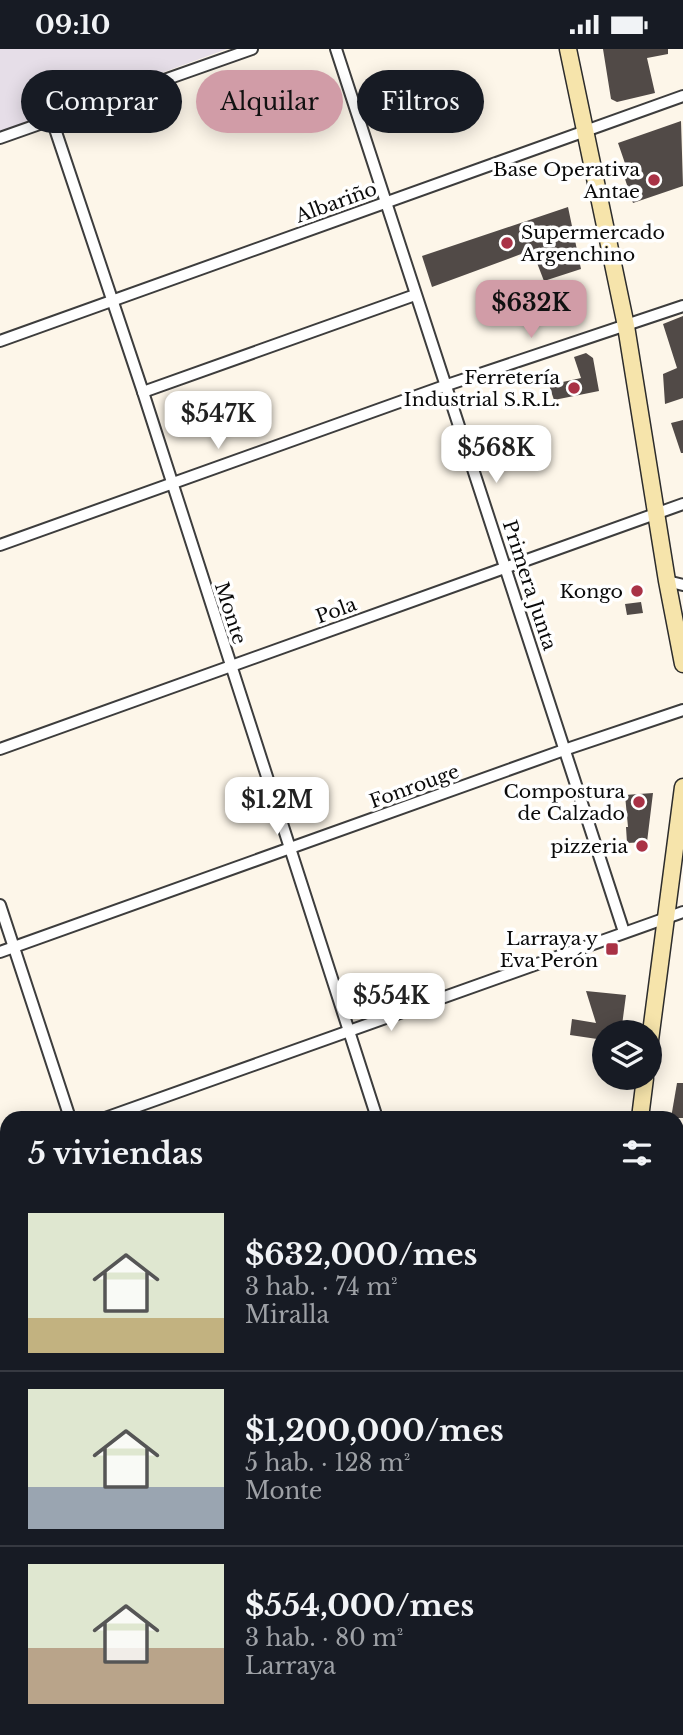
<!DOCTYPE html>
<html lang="es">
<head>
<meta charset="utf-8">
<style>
  :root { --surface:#171b24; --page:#242831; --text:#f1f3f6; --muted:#9ea1a6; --line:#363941; --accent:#d19ca7 }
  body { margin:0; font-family:"Libre Baskerville",serif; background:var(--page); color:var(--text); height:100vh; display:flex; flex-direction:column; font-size:26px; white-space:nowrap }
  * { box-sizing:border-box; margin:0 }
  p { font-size:23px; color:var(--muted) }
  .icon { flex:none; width:38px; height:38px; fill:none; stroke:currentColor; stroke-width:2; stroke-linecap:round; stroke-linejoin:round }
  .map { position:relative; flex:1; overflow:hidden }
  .drawer { position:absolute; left:0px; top:1062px; width:684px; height:625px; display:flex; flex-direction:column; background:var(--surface); border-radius:21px 21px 0 0; box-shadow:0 4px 18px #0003 }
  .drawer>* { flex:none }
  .hud { position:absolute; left:21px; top:21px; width:642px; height:63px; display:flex; gap:14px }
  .controls { position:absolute; left:592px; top:971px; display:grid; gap:14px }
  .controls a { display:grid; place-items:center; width:70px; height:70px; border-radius:50%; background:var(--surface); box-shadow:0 4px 18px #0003; font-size:35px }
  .price { position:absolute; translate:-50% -60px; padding:0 16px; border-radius:14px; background:#fff; color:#222; font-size:23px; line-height:46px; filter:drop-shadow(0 2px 4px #0008) }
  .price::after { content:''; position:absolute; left:50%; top:42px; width:21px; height:16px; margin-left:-10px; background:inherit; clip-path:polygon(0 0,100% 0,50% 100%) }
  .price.current { background:var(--accent); color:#111 }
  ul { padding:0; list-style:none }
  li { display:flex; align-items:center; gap:21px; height:175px; padding:0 28px }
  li+li { border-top:2px solid var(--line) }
  li span { display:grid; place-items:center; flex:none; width:196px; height:140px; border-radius:0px; color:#555 }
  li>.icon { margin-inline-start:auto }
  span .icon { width:84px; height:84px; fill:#fffc; stroke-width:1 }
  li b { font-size:30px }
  h2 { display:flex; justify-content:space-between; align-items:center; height:84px; padding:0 28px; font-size:30px }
  .tag { padding:0 24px; border-radius:32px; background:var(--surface); box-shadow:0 4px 18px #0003; font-size:24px; line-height:63px }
  .tag.current { background:var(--accent); color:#111 }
  .status { display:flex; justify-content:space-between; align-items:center; height:49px; padding:0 35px; background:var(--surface); direction:ltr }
  .status svg { height:19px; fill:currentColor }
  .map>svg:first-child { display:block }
  .industrial { fill:#e6dee8 }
  .building { fill:#514a47 }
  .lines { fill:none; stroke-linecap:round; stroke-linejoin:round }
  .minor-casing { stroke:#3d3d3d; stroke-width:14 }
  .tertiary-casing { stroke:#3d3d3d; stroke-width:18 }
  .secondary-casing { stroke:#2c2c2c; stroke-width:19 }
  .minor { stroke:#fff; stroke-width:10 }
  .tertiary { stroke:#fff; stroke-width:14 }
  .secondary { stroke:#f6e4ab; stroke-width:16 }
  .poi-dot { fill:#a93246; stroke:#fff; stroke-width:2.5 }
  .labels { text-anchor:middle; stroke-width:7; stroke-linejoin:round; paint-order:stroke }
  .poi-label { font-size:19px; fill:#0a0a0a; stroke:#fff; text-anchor:end }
  .street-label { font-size:19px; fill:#0a0a0a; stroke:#fff }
</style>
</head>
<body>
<div class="status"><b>09:10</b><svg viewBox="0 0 49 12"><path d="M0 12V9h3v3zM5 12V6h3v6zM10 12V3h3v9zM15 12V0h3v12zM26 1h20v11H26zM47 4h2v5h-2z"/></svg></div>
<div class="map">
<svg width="683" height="1686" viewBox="0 0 683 1686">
  <rect width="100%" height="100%" fill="#fdf6e9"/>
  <g class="industrial">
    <polygon points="0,0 227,0 0,83"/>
    <polygon points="141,1680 265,1680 267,1686 124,1686"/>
    <polygon points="283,1680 575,1680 577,1686 285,1686"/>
  </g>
  <g class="building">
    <polygon points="603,0 668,0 668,5 647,9 655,44 617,53 611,50"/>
    <polygon points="681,72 683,137 633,154 623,124 628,123 618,94"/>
    <polygon points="568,158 581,220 544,232 532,201 432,238 422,207"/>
    <polygon points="683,267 683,349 665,355 663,325 677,319 663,275"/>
    <polygon points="586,304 593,309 599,342 554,351 549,336 581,329 574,308"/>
    <polygon points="683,371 683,404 681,404 671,374"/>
    <polygon points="641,553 643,564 627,566 625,555"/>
    <polygon points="653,744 647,793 627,794 626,778 628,778 625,746"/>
    <polygon points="586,942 626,946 621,984 604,984 604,991 570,986 572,970 596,974"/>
    <polygon points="677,1034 683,1034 683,1069 671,1069"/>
  </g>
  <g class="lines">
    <defs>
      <g id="minor">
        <polyline points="336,0 624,883"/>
        <polyline points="52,71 143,343 377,1069"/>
        <polyline points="0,89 252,0"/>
        <polyline points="0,292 683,47"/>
        <polyline points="143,343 415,246"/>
        <polyline points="0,496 447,336 683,257"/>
        <polyline points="667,532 683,536"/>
        <polyline points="0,700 683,455"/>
        <polyline points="0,856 70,1069"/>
        <polyline points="0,903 564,701 683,661"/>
        <polyline points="105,1069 683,863"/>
        <polyline points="0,1107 7,1105"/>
        <polyline points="677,1484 683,1482"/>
        <polyline points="268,1680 270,1686"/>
        <polyline points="575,1680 577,1686"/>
        <polyline points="95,1686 113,1680"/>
      </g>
      <g id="tertiary">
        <polyline points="677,1176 683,1174"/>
        <polyline points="0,1388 7,1386"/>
      </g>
      <g id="secondary">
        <polyline points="568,0 626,277 667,532 683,615"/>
        <polyline points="649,999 683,738"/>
        <polyline points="640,1069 645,1029"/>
        <polyline points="677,1335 683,1350"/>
      </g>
    </defs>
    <use href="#minor" class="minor-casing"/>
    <use href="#tertiary" class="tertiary-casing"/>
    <use href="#secondary" class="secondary-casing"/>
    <use href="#minor" class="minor"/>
    <use href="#tertiary" class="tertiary"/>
    <use href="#secondary" class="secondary"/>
  </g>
  <g class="poi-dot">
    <circle cx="654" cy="131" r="7"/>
    <circle cx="507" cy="194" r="7"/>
    <circle cx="574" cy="339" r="7"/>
    <circle cx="637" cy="542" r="7"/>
    <circle cx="639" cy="753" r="7"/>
    <circle cx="642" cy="797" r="7"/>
    <rect x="605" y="893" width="14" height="14" rx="3.5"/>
  </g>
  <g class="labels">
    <g class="poi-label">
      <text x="640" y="127">Base Operativa<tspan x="640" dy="22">Antae</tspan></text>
      <text x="521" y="190" text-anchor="start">Supermercado<tspan x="521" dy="22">Argenchino</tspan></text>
      <text x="560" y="335">Ferretería<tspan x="560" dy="22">Industrial S.R.L.</tspan></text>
      <text x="623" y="549">Kongo</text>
      <text x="625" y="749">Compostura<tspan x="625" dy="22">de Calzado</tspan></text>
      <text x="628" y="804">pizzeria</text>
      <text x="598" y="896">Larraya y<tspan x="598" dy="22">Eva Perón</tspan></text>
    </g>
    <g class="street-label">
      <text transform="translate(336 153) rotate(-20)" y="7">Albariño</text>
      <text transform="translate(530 536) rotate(72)" y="7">Primera Junta</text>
      <text transform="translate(336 561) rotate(-20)" y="7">Pola</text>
      <text transform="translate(231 564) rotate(72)" y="7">Monte</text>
      <text transform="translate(414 737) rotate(-20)" y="7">Fonrouge</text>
    </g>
  </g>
</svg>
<div class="controls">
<a><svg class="icon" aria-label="layers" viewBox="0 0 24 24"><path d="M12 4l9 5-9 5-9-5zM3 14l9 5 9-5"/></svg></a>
</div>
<b class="price current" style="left:531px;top:291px">$632K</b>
<b class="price" style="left:218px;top:402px">$547K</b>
<b class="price" style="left:496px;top:436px">$568K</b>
<b class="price" style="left:277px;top:788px">$1.2M</b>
<b class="price" style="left:391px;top:984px">$554K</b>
<div class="hud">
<a class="tag">Comprar</a>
<a class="tag current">Alquilar</a>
<a class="tag">Filtros</a>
</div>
<section class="drawer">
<h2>5 viviendas<svg class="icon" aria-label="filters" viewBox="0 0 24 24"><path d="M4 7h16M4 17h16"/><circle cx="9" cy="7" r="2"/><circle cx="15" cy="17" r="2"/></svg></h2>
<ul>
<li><span style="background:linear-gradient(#dfe7d0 75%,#c2b280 0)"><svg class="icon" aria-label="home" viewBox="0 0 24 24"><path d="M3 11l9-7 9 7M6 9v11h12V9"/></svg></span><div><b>$632,000/mes</b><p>3 hab. · 74 m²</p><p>Miralla</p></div></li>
<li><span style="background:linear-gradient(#dfe7d0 70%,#9aa5b1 0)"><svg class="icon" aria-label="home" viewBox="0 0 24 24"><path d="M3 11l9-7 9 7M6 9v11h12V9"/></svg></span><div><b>$1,200,000/mes</b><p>5 hab. · 128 m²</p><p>Monte</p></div></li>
<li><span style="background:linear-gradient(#dfe7d0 60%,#b9a48a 0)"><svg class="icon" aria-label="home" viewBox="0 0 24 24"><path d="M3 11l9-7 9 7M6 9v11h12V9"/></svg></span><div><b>$554,000/mes</b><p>3 hab. · 80 m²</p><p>Larraya</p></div></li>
</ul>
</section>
</div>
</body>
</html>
